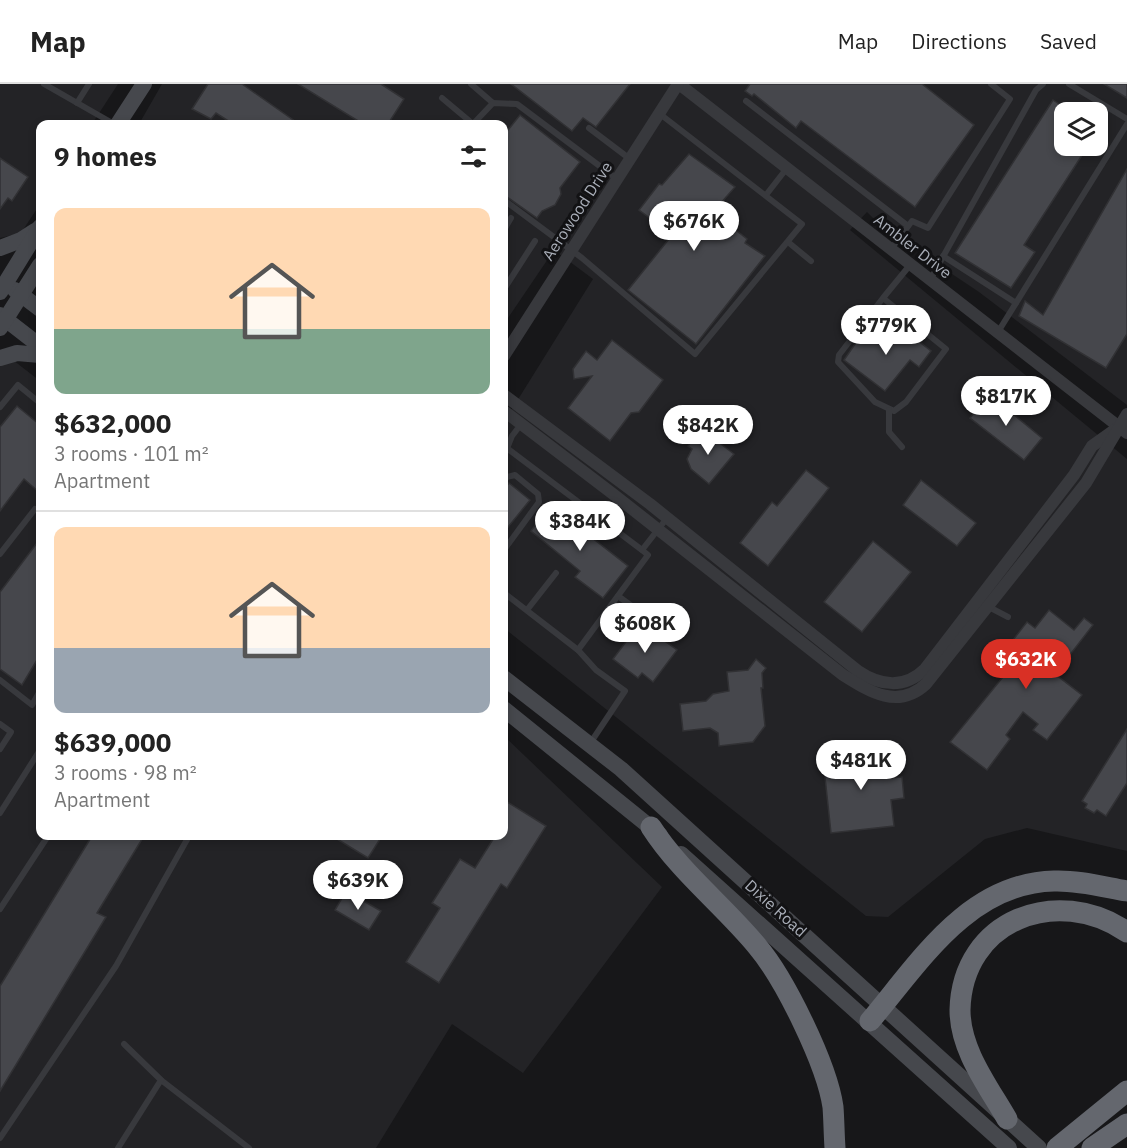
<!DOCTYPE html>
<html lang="en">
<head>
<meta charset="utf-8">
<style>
  :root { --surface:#fff; --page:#f6f6f6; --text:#222; --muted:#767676; --line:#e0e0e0; --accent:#d93025 }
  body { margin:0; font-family:"IBM Plex Sans",sans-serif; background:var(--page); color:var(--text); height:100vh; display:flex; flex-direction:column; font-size:22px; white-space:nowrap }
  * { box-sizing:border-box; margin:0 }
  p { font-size:20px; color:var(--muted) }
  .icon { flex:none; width:33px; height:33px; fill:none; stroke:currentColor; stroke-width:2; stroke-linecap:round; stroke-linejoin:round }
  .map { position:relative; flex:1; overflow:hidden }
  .sheet { position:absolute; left:36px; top:36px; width:472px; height:720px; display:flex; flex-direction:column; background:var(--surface); border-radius:12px; box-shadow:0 3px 9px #0003 }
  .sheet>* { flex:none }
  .tools { position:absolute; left:1054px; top:18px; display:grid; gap:12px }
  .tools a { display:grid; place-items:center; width:54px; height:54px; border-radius:12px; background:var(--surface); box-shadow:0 3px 9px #0003; font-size:30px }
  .price { position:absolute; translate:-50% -51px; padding:0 14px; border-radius:21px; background:#fff; color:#222; font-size:20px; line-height:39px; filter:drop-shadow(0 2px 3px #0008) }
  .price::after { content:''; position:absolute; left:50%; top:36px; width:18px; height:14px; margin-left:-9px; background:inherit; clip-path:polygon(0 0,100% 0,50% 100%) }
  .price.active { background:var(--accent); color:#fff }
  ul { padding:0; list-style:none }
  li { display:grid; align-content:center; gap:12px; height:318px; padding:0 18px }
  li+li { border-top:2px solid var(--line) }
  li span { display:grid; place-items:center; height:186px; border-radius:12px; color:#555 }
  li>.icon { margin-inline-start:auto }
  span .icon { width:108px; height:108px; fill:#fffc; stroke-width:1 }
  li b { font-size:26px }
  h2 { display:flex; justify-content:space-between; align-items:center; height:72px; padding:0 18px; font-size:26px }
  header { display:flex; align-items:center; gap:36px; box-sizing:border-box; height:84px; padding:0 30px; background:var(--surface); border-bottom:2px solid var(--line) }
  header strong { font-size:28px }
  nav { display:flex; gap:33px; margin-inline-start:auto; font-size:21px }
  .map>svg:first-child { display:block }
  .built { fill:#232326; fill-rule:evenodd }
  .building { fill:#46474c; stroke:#313134; stroke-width:1.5 }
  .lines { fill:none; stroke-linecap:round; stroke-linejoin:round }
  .lane { stroke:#38393d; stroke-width:6 }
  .street { stroke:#38393d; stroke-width:12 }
  .secondary { stroke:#46484d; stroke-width:16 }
  .highway { stroke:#64676e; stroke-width:21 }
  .labels { text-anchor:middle; stroke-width:6; stroke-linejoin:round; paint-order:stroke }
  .street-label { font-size:16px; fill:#a9aeb8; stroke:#121214 }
</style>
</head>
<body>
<header>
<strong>Map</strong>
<nav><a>Map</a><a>Directions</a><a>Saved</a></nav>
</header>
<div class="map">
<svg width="1127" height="1064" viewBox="0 0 1127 1064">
  <rect width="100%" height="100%" fill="#171719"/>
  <g class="built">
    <polygon points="0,0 118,0 92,40 40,40 40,120 21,149 0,154"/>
    <path d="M162,0H1127V321L979,208L883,144L867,128L850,146L1127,375V767L1027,744L985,755L888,833L866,832L504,544V338L593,195L554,166L504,240V40H139ZM1065,28H1098V62H1065Z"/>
    <polygon points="0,266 40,297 40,752 504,752 504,652 662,803 523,989 452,940 376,1064 0,1064"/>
  </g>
  <g class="building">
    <polygon points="208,0 242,0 299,40 233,40 216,29 211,35 192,25"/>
    <polygon points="298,0 381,0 404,15 388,40 363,40"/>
    <polygon points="511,0 630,0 596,43 583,34 572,47"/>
    <polygon points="750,0 922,0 974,41 915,123 801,37 796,44 754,10 752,12 745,7"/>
    <polygon points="1104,0 1127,0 1127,14"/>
    <polygon points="1053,16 1065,24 1065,62 1088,62 1024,161 1035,168 1011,204 955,169"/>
    <polygon points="520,31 580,78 560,104 561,110 555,121 542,127 537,134 504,111 504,51"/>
    <polygon points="689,70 735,103 713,128 747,155 745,159 765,172 696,260 628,206 673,150 653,133 651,135 639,126 659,100 662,101"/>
    <polygon points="0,74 28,93 12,117 8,114 0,125"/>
    <polygon points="1127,85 1127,250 1106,284 1019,232 1025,217 1043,231"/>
    <polygon points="895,239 931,267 919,283 910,276 885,307 844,276 862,250 877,259 882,251 885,253"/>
    <polygon points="612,256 663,296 639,328 631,329 610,357 568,324 592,292 574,295 573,285 586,267 597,276"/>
    <polygon points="989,310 1042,354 1024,376 970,334"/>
    <polygon points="17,322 40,341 40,409 24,395 0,427 0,343"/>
    <polygon points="701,345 734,370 709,400 691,385 687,375 692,365 688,362"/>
    <polygon points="806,386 829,404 768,482 740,459 772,418 777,422"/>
    <polygon points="921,396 976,439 957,462 903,421"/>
    <polygon points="509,399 530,416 504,448 504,405"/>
    <polygon points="555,425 628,482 603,514 575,493 580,487 531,447 546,426 551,430"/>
    <polygon points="40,455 40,571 22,601 0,585 0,508"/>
    <polygon points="873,457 911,488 862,548 824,518"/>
    <polygon points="1049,526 1074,546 1084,534 1093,541 1055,590 1082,611 1047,656 1033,646 1038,640 1023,628 1006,651 1010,655 987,686 950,658 1016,577 1010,566 1013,556 1027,538 1035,544"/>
    <polygon points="640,539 677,566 653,598 642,589 638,594 613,575"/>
    <polygon points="756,575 766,584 762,589 763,604 761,604 765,642 753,658 719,662 718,649 710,644 683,647 680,620 706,617 713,610 729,607 727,588 748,586"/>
    <polygon points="1127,645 1127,699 1106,732 1097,726 1094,729 1085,724 1087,720 1082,717"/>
    <polygon points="884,662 888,694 902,693 904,714 891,716 894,742 831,749 825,693 834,691 832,669 860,663 861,665"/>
    <polygon points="504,716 546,742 507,804 501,800 439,899 406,878 440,824 432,819 460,775 475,784 495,752 504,752"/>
    <polygon points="92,752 144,752 97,829 106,833 0,1007 0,902"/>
    <polygon points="332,752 382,752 368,774"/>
    <polygon points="346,807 381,827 369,846 335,826"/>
  </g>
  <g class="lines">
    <g class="lane">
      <polyline points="44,0 114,40"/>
      <polyline points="471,0 493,19"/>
      <polyline points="1069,0 1127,35"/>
      <polyline points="442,14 473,40"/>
      <polyline points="746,17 908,142"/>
      <polyline points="77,19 89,0"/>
      <polyline points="473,40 493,19 517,20 617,95"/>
      <polyline points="589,44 630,75"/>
      <polyline points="766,111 787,84"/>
      <polyline points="504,116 582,174 695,270 802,140 660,30"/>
      <polyline points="504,146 511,134"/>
      <polyline points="788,158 811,177"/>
      <polyline points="891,165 912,137 928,144 1010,15 991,0"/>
      <polyline points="943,172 1016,219"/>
      <polyline points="930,196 1036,6 1043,0"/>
      <polyline points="506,202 535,157"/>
      <polyline points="883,214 839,271 838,278 875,318 894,327 906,318 946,265 883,214 910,181"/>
      <polyline points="998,248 1127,40"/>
      <polyline points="0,323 18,301 40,319"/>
      <polyline points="889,326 889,348 902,363"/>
      <polyline points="508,365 642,466"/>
      <polyline points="504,372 512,352 522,339"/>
      <polyline points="504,397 507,393 515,391 538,410 539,418 504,466"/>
      <polyline points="0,470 35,425"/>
      <polyline points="504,509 578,566 596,586 625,607 591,658"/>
      <polyline points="618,512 640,528"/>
      <polyline points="987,522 1008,533"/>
      <polyline points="527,526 556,489"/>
      <polyline points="578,566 648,471 642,466 667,434"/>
      <polyline points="0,596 32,621 40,607"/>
      <polyline points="0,640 11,648 0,665"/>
      <polyline points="0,729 40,666"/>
      <polyline points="0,825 48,752"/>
      <polyline points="161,996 249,1064"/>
      <polyline points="0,1054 116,882 189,752"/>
      <polyline points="118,1064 161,996 124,960"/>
    </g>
    <g class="street">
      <polyline points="679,0 1127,349"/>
      <polyline points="504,272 678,0"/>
      <path d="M504,311L650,420L858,587C880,602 905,605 925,585L1074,391L1092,362L1116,345"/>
      <path d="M504,327L613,410L843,591C870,608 898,626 926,600L1086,399L1127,330"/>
    </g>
    <g class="secondary">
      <polyline points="118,40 144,0"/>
      <polyline points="0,164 21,156 35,147"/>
      <polyline points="15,206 40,225"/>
      <polyline points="0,208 40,143"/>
      <polyline points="0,231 40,262"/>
      <polyline points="0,244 40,181"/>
      <polyline points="0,274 17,269 40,271"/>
      <polyline points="504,594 621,685 1039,1064"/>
      <polyline points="504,625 660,751"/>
      <polyline points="681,770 1009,1064"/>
    </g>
    <g class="highway">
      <path d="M651,743C680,788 723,821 757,862C785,895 827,981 833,1023C834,1036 834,1050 835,1064"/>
      <path d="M870,937C919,879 968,799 1054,797C1077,796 1104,803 1127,807"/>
      <path d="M1007,1035C988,1002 960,966 960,926C962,836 1057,800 1127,848"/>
      <polyline points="1057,1064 1127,1007"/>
      <polyline points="1092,1064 1127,1040"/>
    </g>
  </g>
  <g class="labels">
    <g class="street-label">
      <text transform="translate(577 127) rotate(-57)" y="6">Aerowood Drive</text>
      <text transform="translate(913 162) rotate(38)" y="6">Ambler Drive</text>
      <text transform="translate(776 824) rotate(42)" y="6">Dixie Road</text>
    </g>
  </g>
</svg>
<div class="tools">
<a><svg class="icon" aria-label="layers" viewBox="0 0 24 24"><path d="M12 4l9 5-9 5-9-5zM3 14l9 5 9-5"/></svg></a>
</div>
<b class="price" style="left:694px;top:168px">$676K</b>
<b class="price" style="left:886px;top:272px">$779K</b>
<b class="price" style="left:1006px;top:343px">$817K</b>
<b class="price" style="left:708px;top:372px">$842K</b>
<b class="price" style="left:580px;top:468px">$384K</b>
<b class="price" style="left:645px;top:570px">$608K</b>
<b class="price active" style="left:1026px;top:606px">$632K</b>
<b class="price" style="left:861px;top:707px">$481K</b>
<b class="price" style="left:358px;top:827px">$639K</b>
<section class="sheet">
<h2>9 homes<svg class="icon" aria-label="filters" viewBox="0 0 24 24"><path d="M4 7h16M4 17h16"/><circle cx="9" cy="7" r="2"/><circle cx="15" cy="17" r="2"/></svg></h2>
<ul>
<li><span style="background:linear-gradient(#ffd9b3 65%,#7fa58c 0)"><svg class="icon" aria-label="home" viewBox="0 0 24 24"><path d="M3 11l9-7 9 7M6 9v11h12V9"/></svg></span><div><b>$632,000</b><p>3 rooms · 101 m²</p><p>Apartment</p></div></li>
<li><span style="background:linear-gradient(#ffd9b3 65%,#9aa5b1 0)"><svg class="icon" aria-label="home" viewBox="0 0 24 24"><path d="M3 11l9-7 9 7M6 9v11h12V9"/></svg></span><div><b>$639,000</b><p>3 rooms · 98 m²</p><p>Apartment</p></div></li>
</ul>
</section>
</div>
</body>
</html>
